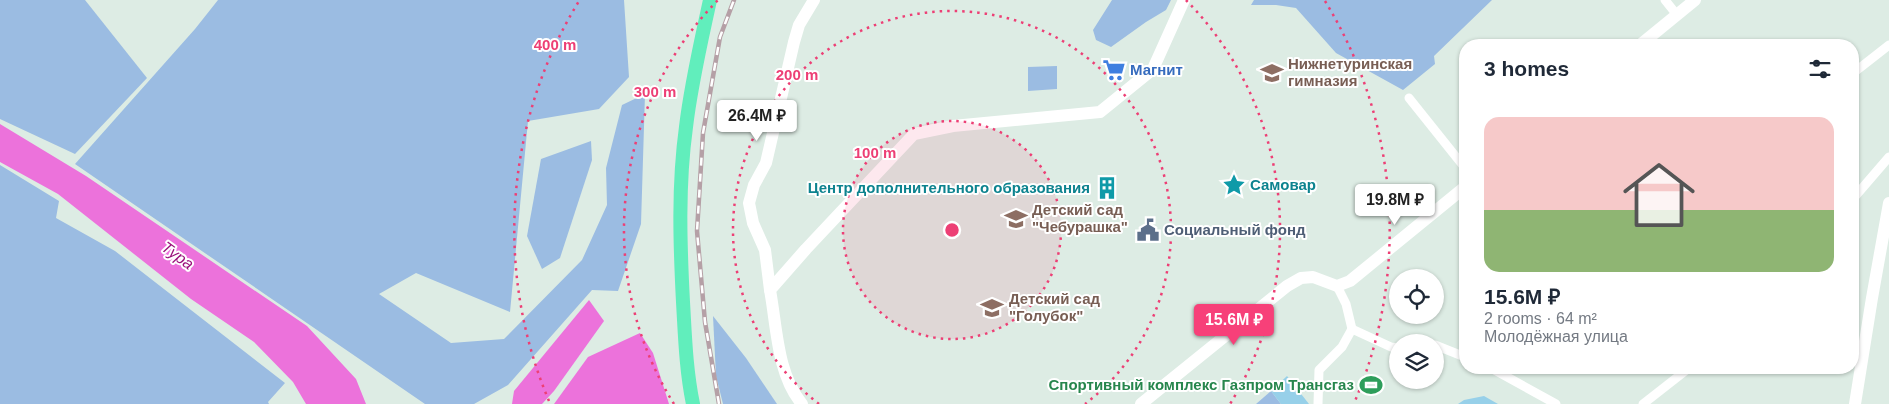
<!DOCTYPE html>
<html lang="en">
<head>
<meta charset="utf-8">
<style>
  :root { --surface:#fff; --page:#f2f2f3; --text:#1f2937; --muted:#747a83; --accent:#f74079 }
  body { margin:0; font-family:Arial,sans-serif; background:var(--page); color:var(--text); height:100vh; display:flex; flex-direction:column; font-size:19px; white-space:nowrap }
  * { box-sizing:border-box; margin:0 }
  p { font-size:16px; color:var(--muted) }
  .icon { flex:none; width:28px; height:28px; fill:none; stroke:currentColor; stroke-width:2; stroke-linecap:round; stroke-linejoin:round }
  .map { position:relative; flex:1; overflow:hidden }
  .panel { position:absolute; left:1459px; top:39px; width:400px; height:335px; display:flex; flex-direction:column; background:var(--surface); border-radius:20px; box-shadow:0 1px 4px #0004 }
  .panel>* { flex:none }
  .buttons { position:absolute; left:1389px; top:269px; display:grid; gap:10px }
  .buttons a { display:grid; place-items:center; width:55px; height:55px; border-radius:50%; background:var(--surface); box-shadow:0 1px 4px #0004; font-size:25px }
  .price { position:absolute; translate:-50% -42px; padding:0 11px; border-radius:5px; background:#fff; color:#222; font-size:16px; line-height:32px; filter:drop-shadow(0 1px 2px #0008) }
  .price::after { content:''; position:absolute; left:50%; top:30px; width:15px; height:11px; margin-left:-8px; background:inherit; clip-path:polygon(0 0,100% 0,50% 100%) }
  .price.active { background:var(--accent); color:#fff }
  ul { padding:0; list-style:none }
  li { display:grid; align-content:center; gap:10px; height:265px; padding:0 25px }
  li span { display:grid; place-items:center; height:155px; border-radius:15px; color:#555 }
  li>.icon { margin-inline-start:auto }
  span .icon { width:90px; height:90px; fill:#fffc; stroke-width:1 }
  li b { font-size:21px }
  h2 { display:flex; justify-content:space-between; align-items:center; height:60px; padding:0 25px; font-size:21px }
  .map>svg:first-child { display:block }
  .green { fill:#9bbce2 }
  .pitch { fill:#97d0e9 }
  .water { fill:#ec72db }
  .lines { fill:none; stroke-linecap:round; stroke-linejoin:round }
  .street { stroke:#fff; stroke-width:9 }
  .secondary { stroke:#fff; stroke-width:12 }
  .primary { stroke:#61eebc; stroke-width:14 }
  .rail-casing { stroke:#b5a0a6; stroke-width:4.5 }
  .rail { stroke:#fff; stroke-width:2.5; stroke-dasharray:8; stroke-linecap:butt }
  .ring { fill:none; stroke:#ed3f75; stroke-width:2.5; stroke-dasharray:2.5 5 }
  .labels { text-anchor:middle; stroke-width:4; stroke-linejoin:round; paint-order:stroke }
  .education-label { font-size:15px; font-weight:bold; fill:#785e54; stroke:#fff; text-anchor:start }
  .shop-label { font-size:15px; font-weight:bold; fill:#366cbe; stroke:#fff; text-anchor:start }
  .culture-label { font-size:15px; font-weight:bold; fill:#0d838f; stroke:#fff; text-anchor:start }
  .service-label { font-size:15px; font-weight:bold; fill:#4e5e75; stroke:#fff; text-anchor:start }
  .leisure-label { font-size:15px; font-weight:bold; fill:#27864d; stroke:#fff; text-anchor:end }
  .water-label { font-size:16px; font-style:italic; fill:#9a107c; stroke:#fff }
  .centre { fill:#ed3f75; stroke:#fff; stroke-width:2.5 }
  .ring-label { font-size:15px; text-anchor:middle; font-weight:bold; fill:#ed3f75; stroke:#fff; stroke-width:4; stroke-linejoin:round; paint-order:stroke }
</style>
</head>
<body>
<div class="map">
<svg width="1889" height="404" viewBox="0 0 1889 404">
  <rect width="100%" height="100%" fill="#ddece4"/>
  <g class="green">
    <polygon points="0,0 85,0 147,78 75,154 0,119"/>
    <polygon points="218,0 624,0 629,77 599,109 528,121 510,312 416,273 379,294 451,343 504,339 582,260 607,205 606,168 622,105 645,94 641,224 618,291 592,290 508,385 474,404 425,404 75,164 195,29"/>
    <polygon points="1112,0 1171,0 1166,10 1146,22 1111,47 1096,40 1093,30"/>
    <polygon points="1254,0 1492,0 1434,56 1435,64 1403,90 1336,53 1296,8 1276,5 1251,5"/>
    <polygon points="1057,66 1057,89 1028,91 1028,67"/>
    <polygon points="591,141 592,160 560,258 542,269 527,236 541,159"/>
    <polygon points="0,165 59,201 56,218 115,251 285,383 268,402 269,404 0,404"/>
    <polygon points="713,316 746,358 777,404 723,404 716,376"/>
    <polygon points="1271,391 1281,404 1256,404"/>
  </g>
  <g class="pitch">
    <polygon points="1287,376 1309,404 1281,404 1271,391"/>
    <polygon points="1484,396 1498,404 1458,404 1464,400"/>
  </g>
  <g class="water">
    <polygon points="0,124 86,176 307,326 356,379 366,404 306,404 293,382 254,342 191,299 58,194 0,162"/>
    <polygon points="589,300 604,321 554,391 542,404 512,404 514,391"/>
    <polygon points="640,333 653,353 669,404 554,404 588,357"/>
  </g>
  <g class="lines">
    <g class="street">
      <polyline points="1665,0 1677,15"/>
      <polyline points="1852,74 1889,45"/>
      <polyline points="1409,98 1465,168"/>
      <polyline points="1852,200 1889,157"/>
      <polyline points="1337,286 1346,304 1352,329"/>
      <polyline points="1352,329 1391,347 1398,348"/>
      <polyline points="1435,345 1465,357"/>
      <polyline points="1491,368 1556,404"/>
      <polyline points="1318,404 1319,370 1342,347 1352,329"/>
      <polyline points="1643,404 1689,368"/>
    </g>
    <g class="secondary">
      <polyline points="1640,45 1695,0"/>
      <polyline points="770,290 765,250 753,223 749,203 754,185 766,163 794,42 799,25 814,0"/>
      <path d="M802,404C777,374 777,328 770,290L806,249L914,134L953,126L1100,112L1153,69L1184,0"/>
      <polyline points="1141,404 1287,286 1301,278 1313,277 1337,286 1350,281 1465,187"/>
      <polyline points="1855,404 1872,298 1889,203"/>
    </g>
    <path class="primary" d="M693,404C686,370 685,336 683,302C680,244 678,185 686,127C691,84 701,42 710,0"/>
    <defs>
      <polyline id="rail" points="719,404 705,322 697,231 703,133 720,37 734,0"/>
    </defs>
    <use href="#rail" class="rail-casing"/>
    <use href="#rail" class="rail"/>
  </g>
  <circle cx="952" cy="230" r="109" fill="#ed3f75" fill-opacity=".12"/>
  <g class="ring">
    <circle cx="952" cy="230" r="109"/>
    <path d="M819 404A219 219 0 1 1 1085 404"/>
    <path d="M674 404A328 328 0 0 1 718 0M1186 0A328 328 0 0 1 1230 404"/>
    <path d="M549 401A438 438 0 0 1 579 1M1325 1A438 438 0 0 1 1355 401"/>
  </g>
  <defs>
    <symbol id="supermarket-bare" viewBox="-9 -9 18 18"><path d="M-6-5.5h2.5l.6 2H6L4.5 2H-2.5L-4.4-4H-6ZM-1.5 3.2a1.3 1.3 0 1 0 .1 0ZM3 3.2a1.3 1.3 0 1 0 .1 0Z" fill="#3f7fe0" stroke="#fff" stroke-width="2.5" paint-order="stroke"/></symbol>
    <symbol id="school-bare" viewBox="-9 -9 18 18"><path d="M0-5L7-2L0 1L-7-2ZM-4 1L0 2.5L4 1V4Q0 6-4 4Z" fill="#8d6e63" stroke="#fff" stroke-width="2.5" paint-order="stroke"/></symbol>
    <symbol id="sight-bare" viewBox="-9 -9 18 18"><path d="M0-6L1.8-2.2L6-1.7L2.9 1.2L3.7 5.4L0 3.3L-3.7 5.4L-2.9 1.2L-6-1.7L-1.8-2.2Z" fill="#0f9aa8" stroke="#fff" stroke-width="2.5" paint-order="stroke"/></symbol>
    <symbol id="building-bare" viewBox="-9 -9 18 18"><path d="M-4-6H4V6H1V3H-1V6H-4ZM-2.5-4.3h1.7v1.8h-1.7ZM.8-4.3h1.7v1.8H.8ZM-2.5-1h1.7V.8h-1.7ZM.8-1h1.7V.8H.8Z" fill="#0f9aa8" stroke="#fff" stroke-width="2.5" paint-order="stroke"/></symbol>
    <symbol id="civic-bare" viewBox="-9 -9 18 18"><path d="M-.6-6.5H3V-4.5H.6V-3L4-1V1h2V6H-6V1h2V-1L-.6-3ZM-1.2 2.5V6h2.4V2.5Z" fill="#5c6f8a" stroke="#fff" stroke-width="2.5" paint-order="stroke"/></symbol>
    <symbol id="stadium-bare" viewBox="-9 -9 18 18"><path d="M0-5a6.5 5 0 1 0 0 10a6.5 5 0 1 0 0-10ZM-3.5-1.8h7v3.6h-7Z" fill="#2e9e5b" stroke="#fff" stroke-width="2.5" paint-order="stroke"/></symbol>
  </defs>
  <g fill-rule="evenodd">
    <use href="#supermarket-bare" x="1098" y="54" width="32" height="32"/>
    <use href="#school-bare" x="1256" y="57" width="32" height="32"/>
    <use href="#sight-bare" x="1218" y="169" width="32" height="32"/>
    <use href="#building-bare" x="1091" y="172" width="32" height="32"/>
    <use href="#school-bare" x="1000" y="203" width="32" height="32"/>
    <use href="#civic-bare" x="1132" y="214" width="32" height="32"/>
    <use href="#school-bare" x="976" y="292" width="32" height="32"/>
    <use href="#stadium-bare" x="1355" y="369" width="32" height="32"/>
  </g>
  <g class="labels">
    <g class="education-label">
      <text x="1288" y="69">Нижнетуринская<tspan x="1288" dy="17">гимназия</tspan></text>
      <text x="1032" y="215">Детский сад<tspan x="1032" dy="17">"Чебурашка"</tspan></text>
      <text x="1009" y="304">Детский сад<tspan x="1009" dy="17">"Голубок"</tspan></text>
    </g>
    <g class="shop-label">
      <text x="1130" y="75">Магнит</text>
    </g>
    <g class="culture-label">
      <text x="1250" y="190">Самовар</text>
      <text x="1090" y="193" text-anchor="end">Центр дополнительного образования</text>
    </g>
    <g class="service-label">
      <text x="1164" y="235">Социальный фонд</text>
    </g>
    <g class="leisure-label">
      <text x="1354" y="390">Спортивный комплекс Газпром Трансгаз</text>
    </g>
    <g class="water-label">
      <text transform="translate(178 255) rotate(36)" y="6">Тура</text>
    </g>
  </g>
  <circle cx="952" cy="230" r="8" class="centre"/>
  <g class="ring-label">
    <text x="555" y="50">400 m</text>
    <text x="797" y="80">200 m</text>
    <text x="655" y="97">300 m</text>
    <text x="875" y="158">100 m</text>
  </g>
</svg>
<div class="buttons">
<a><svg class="icon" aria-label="locate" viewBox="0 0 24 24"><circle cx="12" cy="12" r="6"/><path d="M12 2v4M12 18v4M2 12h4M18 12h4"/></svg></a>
<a><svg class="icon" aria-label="layers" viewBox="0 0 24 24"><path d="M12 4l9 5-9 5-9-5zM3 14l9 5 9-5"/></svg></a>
</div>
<b class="price" style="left:757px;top:142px">26.4M ₽</b>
<b class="price" style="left:1395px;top:226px">19.8M ₽</b>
<b class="price active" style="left:1234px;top:346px">15.6M ₽</b>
<section class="panel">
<h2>3 homes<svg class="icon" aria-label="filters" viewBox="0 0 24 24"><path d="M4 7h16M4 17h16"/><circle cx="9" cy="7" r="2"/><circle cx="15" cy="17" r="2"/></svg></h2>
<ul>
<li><span style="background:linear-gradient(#f6c9c9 60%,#8fb573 0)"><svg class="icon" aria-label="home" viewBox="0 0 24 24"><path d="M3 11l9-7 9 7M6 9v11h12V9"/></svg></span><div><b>15.6M ₽</b><p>2 rooms · 64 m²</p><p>Молодёжная улица</p></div></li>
</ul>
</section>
</div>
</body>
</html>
